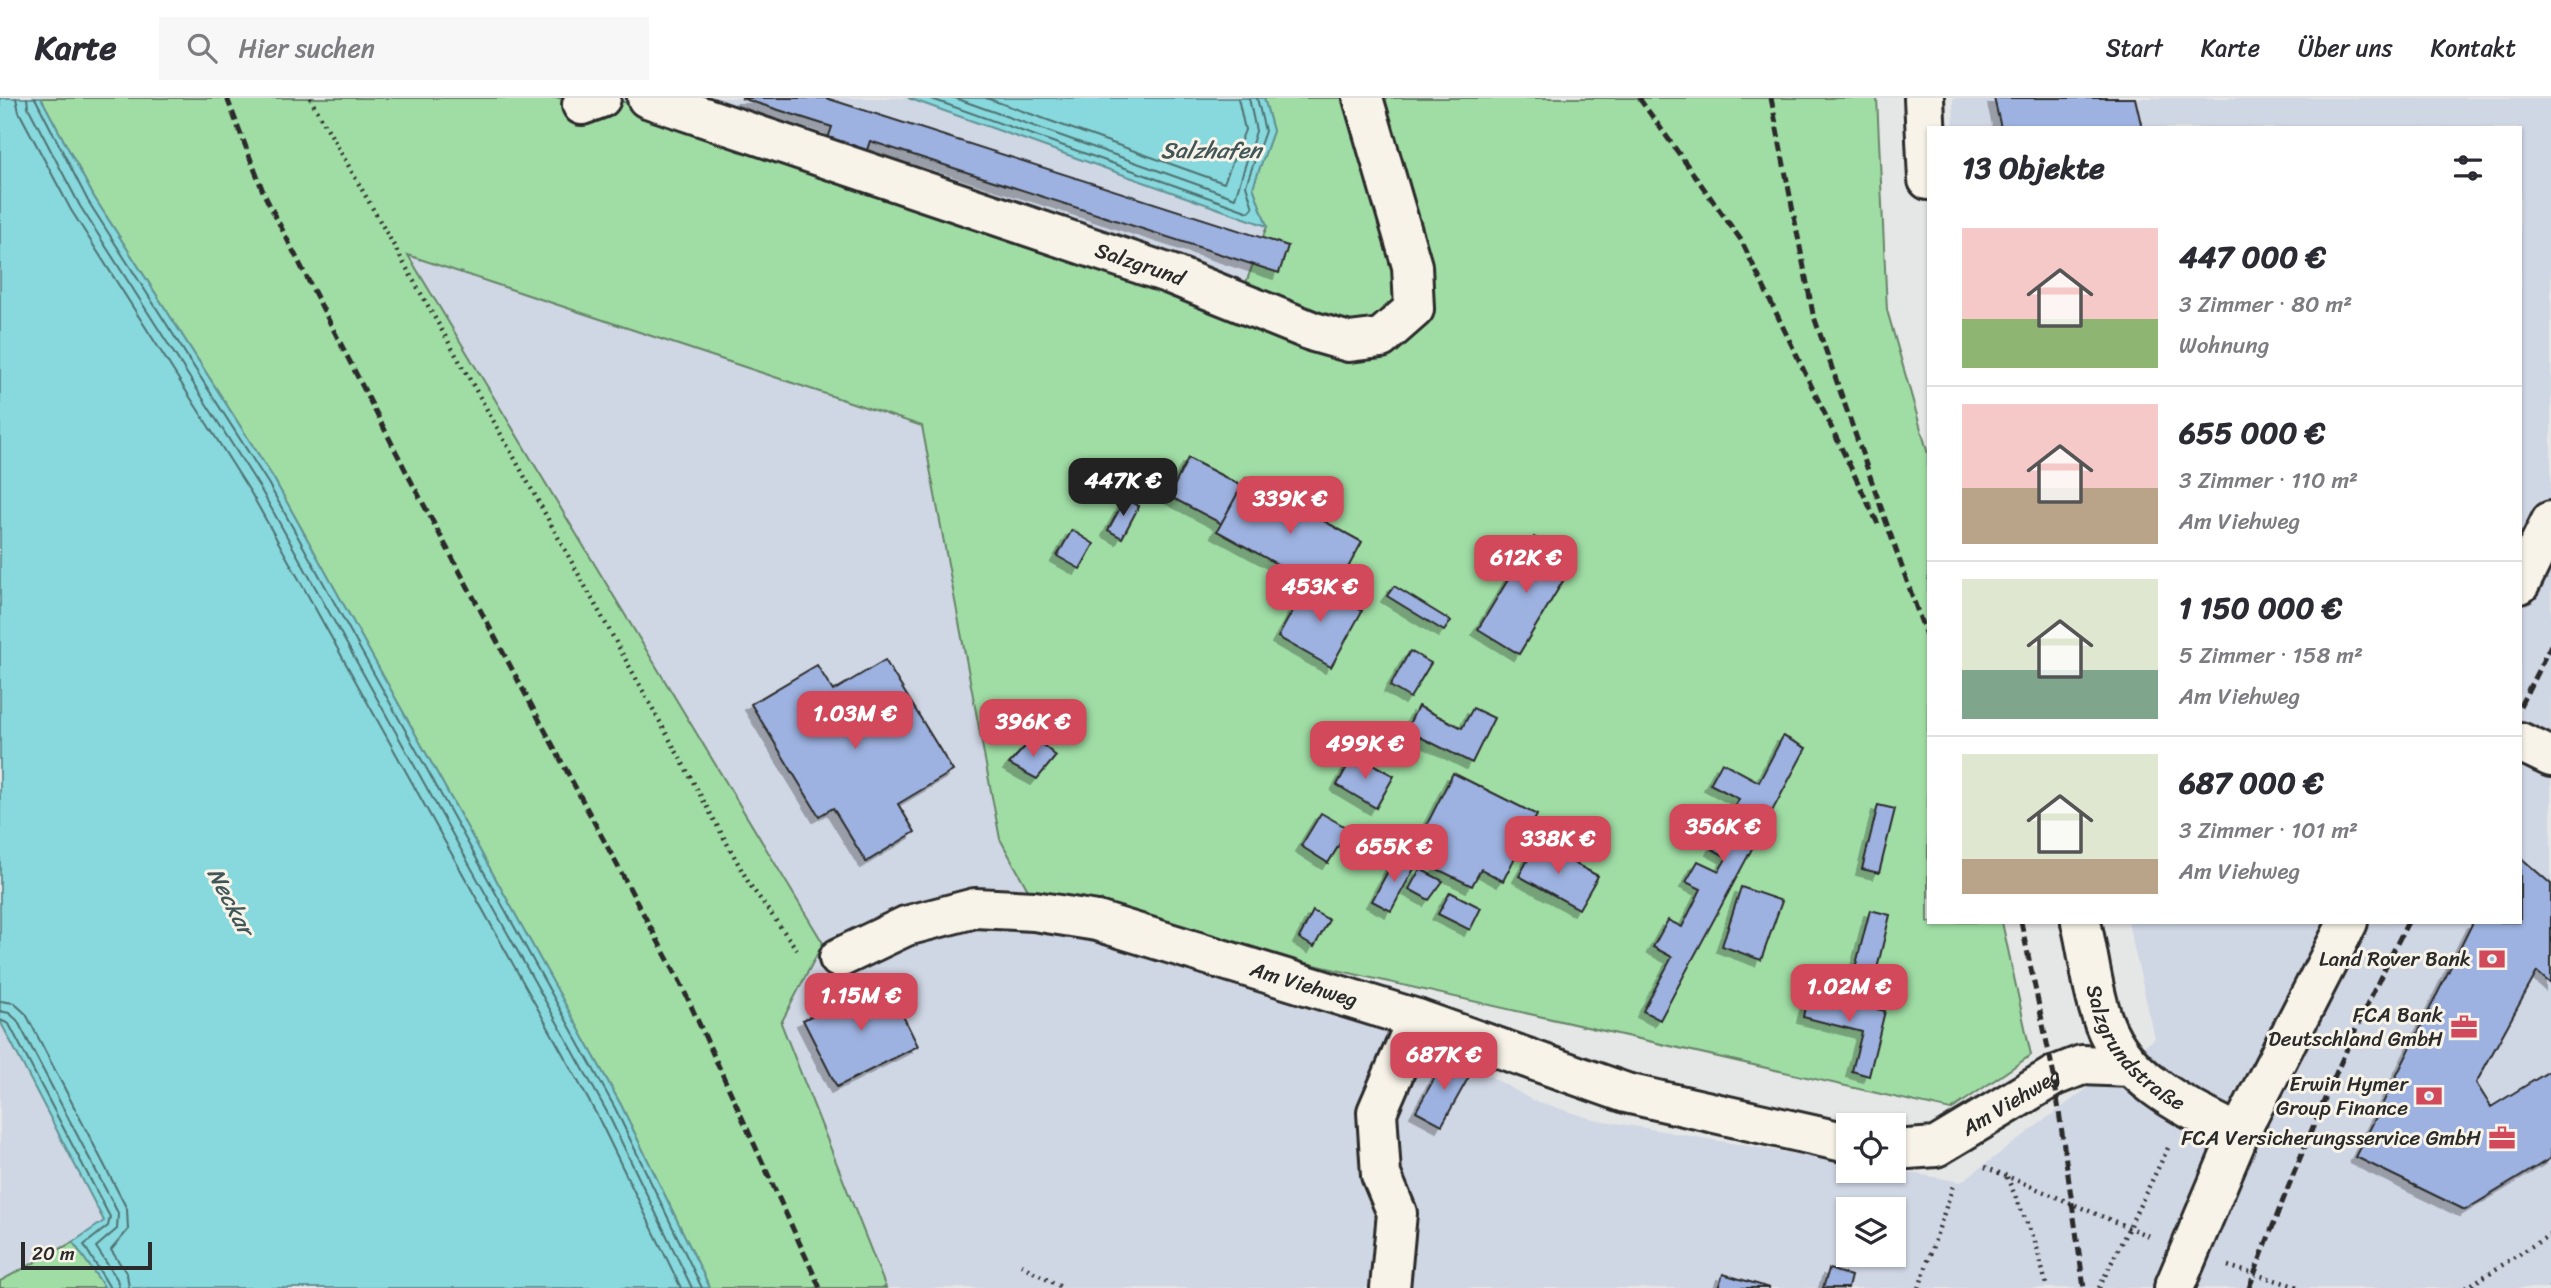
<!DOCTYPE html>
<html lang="de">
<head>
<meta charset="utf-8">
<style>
  :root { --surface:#fff; --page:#f7f7f7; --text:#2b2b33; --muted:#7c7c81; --line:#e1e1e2; --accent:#d1495b }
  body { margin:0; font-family:Sriracha,sans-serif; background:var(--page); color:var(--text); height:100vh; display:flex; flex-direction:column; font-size:26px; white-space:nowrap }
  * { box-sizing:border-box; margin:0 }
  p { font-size:23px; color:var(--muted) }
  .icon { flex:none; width:38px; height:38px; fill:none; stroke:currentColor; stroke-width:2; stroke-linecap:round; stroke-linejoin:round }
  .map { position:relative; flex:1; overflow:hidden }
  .drawer { position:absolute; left:1927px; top:28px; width:595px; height:798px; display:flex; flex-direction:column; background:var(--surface); border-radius:0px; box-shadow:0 2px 5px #0004 }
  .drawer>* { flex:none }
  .tools { position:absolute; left:1836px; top:1015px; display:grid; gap:14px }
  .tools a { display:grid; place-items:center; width:70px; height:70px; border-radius:0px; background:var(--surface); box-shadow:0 2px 5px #0004; font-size:35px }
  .scale { position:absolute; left:21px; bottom:18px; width:131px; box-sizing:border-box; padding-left:7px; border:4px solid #2b2b2b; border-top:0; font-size:19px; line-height:24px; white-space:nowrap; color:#2b2b2b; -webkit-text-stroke:5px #f7f3e8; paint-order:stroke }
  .price { position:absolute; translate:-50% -60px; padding:0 16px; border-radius:14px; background:var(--accent); color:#fff; font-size:23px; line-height:46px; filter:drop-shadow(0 2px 4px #0008) }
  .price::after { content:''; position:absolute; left:50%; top:42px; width:21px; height:16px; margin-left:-10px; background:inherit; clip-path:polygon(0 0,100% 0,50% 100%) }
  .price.on { background:#222; color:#fff }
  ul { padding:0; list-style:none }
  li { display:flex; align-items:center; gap:21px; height:175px; padding:0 35px }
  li+li { border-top:2px solid var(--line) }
  li span { display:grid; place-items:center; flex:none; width:196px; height:140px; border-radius:0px; color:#555 }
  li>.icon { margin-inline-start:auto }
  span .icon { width:84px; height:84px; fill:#fffc; stroke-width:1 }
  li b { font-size:30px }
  h2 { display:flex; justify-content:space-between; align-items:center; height:84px; padding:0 35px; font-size:30px }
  header { display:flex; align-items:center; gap:42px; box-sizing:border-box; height:98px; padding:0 35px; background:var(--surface); border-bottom:2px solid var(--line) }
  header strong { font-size:33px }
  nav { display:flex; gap:38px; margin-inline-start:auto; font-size:24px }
  .search { width:490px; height:63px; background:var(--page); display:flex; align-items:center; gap:18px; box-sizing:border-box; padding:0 24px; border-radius:0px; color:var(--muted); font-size:26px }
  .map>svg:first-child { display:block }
  .built { fill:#cfd6e4; fill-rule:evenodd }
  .green { fill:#a0dda5; stroke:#668468; stroke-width:2 }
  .water { fill:#87d9dd; stroke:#629396; stroke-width:2 }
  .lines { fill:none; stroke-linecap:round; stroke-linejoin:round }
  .shore { stroke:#507172; stroke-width:2 }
  .building { fill:#9db2e0; stroke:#2b2b2b; stroke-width:2; filter:url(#shadow) }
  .minor-casing { stroke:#2b2b2b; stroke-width:44 }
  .path { stroke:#2b2b2b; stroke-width:4.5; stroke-dasharray:2 5; stroke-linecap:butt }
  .minor { stroke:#f7f3e8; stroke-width:38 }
  .rail { stroke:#2b2b2b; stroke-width:5; stroke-dasharray:10 5; stroke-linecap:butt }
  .labels { text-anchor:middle; stroke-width:6; stroke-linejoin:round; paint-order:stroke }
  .street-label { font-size:21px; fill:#2b2b2b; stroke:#f7f3e8 }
  .poi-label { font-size:21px; fill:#2b2b2b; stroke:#f7f3e8; text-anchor:end }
  .water-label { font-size:23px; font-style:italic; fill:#425658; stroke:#f7f3e8 }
</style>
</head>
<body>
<header>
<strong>Karte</strong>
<div class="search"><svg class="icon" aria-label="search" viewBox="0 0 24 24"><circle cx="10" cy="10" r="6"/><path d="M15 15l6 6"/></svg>Hier suchen</div>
<nav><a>Start</a><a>Karte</a><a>Über uns</a><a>Kontakt</a></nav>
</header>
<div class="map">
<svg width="2551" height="1190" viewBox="0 0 2551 1190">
  <defs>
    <filter id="shadow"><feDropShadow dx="-6" dy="6" stdDeviation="0" flood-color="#0004"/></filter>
  </defs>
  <rect width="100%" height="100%" fill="#e5e6e6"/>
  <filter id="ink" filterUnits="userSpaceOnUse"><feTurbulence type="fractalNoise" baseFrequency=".0143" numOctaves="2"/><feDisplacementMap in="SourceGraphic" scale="14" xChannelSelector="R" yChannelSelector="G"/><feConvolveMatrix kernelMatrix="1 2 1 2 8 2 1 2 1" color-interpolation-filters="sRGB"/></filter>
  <g filter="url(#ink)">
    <g class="built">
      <path d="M333,0H1383L1167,865L1370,910L1532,1002L1592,1021L1848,1065V1073L1894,1072L1961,1084L2155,940L2128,824H2520V30H1954L1953,0H2551V1190H886L781,925L823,845L407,156ZM1848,1111H1894V1157H1848Z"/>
      <polygon points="0,923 104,1123 73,1144 0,1183"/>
    </g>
    <g class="green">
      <polygon points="41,0 611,0 1243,193 1267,128 1253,89 1273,33 1264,0 1877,0 1887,212 1928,356 1928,824 2002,824 2031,957 1951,1012 1034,803 1000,741 922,328 408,157 823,845 781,925 886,1190 710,1190 621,1007 274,381 94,99"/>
      <polygon points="73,1144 105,1190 0,1190 0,1183"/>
    </g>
    <g class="water">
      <polygon points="0,0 41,0 94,99 274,381 621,1007 710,1190 105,1190 73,1144 104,1123 0,923"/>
      <polygon points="908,0 1264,0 1273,33 1253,89 1267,128"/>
    </g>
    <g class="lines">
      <g class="shore">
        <polyline points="16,0 19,14 71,112 251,395 598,1019 681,1190"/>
        <polyline points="27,0 28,9 80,108 260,390 607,1014 692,1190"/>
        <polyline points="35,0 88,103 268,385 615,1010 702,1190"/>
        <polyline points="929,0 1249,114 1253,110 1246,87 1265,33 1257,0"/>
        <polyline points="955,0 1235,100 1256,33 1249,0"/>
        <polyline points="986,0 1224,85 1245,32 1238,0"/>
        <polyline points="0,903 14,905 26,916 127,1111 128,1132 111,1152 127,1176 129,1190"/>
        <polyline points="0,913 9,915 17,922 118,1115 117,1131 96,1149 117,1181 119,1190"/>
        <polyline points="0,922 9,926 110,1119 108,1128 84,1147 110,1190"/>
      </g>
    </g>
    <g class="building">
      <polygon points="741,0 826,0 1288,148 1279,175 870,43 865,58 826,46 832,29"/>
      <polygon points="1994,0 2135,0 2142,30 2001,30"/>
      <polygon points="1188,360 1242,388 1222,426 1169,398"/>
      <polygon points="1246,380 1362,444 1333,497 1217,433"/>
      <polygon points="1125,401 1139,408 1122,440 1108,432"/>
      <polygon points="1072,432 1094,446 1080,471 1057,458"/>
      <polygon points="1534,439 1575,463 1519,556 1478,531"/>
      <polygon points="1309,483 1362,513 1331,569 1278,539"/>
      <polygon points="1394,488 1451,523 1444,533 1387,498"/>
      <polygon points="1410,553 1431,565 1410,600 1390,588"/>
      <polygon points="885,562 953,673 898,706 915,734 866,764 833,710 819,718 751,606 817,567 833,593"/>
      <polygon points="1418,608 1462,630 1473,610 1494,620 1472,665 1406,632"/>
      <polygon points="1783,638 1806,650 1660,922 1643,913 1672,859 1653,849 1668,822 1682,829 1701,791 1686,784 1698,763 1719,773 1727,759 1712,751 1739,701 1710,686 1722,664 1759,684"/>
      <polygon points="1034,639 1056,658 1037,681 1009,666"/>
      <polygon points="1354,656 1394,678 1376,710 1337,687"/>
      <polygon points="1453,675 1537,717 1503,783 1481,771 1472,788 1437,771 1447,751 1421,738"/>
      <polygon points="1878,707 1895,711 1879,775 1862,771"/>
      <polygon points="1321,715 1349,731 1328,765 1301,748"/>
      <polygon points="1537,745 1598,778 1579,811 1519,778"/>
      <polygon points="1396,758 1415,769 1391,813 1372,803"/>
      <polygon points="2520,759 2551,786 2551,886 2537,874 2476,985 2491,1009 2551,972 2551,1060 2465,1112 2356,1059 2473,824 2520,824"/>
      <polygon points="1420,771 1443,783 1429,802 1409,791"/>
      <polygon points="1741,789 1782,803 1761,862 1722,848"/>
      <polygon points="1450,794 1481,810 1470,832 1438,816"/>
      <polygon points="1870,812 1890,817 1875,879 1854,874"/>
      <polygon points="1313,813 1329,822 1314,849 1299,840"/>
      <polygon points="885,882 918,948 837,989 803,922"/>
      <polygon points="1808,894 1885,913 1869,978 1852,973 1862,934 1803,919"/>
      <polygon points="1445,961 1471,975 1442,1027 1416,1013"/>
      <polygon points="1829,1171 1851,1178 1848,1190 1823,1190"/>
      <polygon points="1723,1176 1770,1190 1718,1190"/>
    </g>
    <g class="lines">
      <defs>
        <g id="minor">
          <path id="s1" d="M647,0L1170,176L1314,234L1349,244L1381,240L1414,211L1412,168L1363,0"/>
          <polyline points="1924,0 1928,82"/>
          <polyline points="582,7 601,0"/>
          <polyline points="2520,486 2551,423"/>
          <polyline points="2520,644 2551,659"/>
          <path id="s2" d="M2081,824C2089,857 2092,894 2104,925C2126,983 2187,1010 2239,1036"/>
          <path id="s3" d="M839,860L906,828L975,810L1034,813L1097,823L1417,921L1626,995L1848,1045"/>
          <path id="s4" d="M1894,1052L1936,1049L2054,978L2082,967L2131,969"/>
          <polyline points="1390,1190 1397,1115 1381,1077 1377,1014 1417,921"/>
          <polyline points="2174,1190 2239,1036 2348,824"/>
        </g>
      </defs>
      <use href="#minor" class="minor-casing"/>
      <g class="path">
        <polyline points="310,0 511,354 750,787 798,853"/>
        <polyline points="1985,1069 2151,1139"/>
        <polyline points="2007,1079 2036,1146 2047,1190"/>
        <polyline points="1021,1167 1063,1190"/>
        <polyline points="2228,1168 2301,1190"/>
        <polyline points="1919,1190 1953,1088"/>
        <polyline points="2099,1190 2170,1046"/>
        <polyline points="2466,1190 2551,1136"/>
      </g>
      <use href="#minor" class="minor"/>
      <g class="rail">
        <polyline points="227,0 264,96 410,381 681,886 820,1190"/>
        <polyline points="1639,0 1741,142 1878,426"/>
        <polyline points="1771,0 1813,216 1928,543"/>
        <polyline points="2520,608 2551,547"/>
        <polyline points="2021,824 2054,978 2084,1190"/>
        <path d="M2249,1190C2296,1066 2347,942 2408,824"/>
        <polyline points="2550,1190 2551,1189"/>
      </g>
    </g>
  </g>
  <defs>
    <symbol id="bank-bare" viewBox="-9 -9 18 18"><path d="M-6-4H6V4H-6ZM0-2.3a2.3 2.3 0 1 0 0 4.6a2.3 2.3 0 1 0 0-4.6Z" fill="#d1495b" stroke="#f7f3e8" stroke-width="2.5" paint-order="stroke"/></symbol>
    <symbol id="office-bare" viewBox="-9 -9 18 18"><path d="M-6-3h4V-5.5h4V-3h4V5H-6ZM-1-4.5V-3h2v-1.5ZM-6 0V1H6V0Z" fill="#d1495b" stroke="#f7f3e8" stroke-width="2.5" paint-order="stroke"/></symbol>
  </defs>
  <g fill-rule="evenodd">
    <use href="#bank-bare" x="2473" y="842" width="38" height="38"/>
    <use href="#office-bare" x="2445" y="910" width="38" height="38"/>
    <use href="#bank-bare" x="2410" y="979" width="38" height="38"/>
    <use href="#office-bare" x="2483" y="1021" width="38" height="38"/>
  </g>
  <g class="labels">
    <g class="street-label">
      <text dy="7" stroke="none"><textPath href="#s1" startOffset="520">Salzgrund</textPath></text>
      <text dy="7" stroke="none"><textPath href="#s3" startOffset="485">Am Viehweg</textPath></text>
      <text dy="7" stroke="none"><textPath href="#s2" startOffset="142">Salzgrundstraße</textPath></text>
      <text dy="7" stroke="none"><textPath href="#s4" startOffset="130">Am Viehweg</textPath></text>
    </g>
    <g class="poi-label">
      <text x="2471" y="868">Land Rover Bank</text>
      <text x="2443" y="924">FCA Bank<tspan x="2443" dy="24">Deutschland GmbH</tspan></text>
      <text x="2408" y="993">Erwin Hymer<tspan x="2408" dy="24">Group Finance</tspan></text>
      <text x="2481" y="1047">FCA Versicherungsservice GmbH</text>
    </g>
    <g class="water-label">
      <text x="1211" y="60">Salzhafen</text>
      <text transform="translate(231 803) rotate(62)" y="8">Neckar</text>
    </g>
  </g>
</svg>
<div class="tools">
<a><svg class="icon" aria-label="locate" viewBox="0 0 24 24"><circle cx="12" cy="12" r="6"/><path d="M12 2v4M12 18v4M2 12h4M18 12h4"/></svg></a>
<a><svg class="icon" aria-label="layers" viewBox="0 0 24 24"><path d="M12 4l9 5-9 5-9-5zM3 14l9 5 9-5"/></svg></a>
</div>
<div class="scale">20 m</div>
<b class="price on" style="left:1123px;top:420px">447K €</b>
<b class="price" style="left:1290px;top:438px">339K €</b>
<b class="price" style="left:1526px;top:497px">612K €</b>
<b class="price" style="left:1320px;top:526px">453K €</b>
<b class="price" style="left:855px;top:653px">1.03M €</b>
<b class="price" style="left:1033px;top:661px">396K €</b>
<b class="price" style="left:1365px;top:683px">499K €</b>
<b class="price" style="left:1723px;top:766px">356K €</b>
<b class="price" style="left:1558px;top:778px">338K €</b>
<b class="price" style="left:1394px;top:786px">655K €</b>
<b class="price" style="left:1849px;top:926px">1.02M €</b>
<b class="price" style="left:861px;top:935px">1.15M €</b>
<b class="price" style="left:1444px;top:994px">687K €</b>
<section class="drawer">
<h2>13 Objekte<svg class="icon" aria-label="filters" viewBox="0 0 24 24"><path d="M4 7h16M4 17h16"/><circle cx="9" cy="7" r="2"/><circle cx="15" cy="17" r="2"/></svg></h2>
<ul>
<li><span style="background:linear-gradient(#f6c9c9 65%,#8fb573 0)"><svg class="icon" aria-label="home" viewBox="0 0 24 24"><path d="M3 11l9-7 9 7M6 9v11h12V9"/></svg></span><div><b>447 000 €</b><p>3 Zimmer · 80 m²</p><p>Wohnung</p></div></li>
<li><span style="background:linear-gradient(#f6c9c9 60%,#b9a48a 0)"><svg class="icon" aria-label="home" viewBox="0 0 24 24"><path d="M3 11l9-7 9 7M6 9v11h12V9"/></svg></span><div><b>655 000 €</b><p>3 Zimmer · 110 m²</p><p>Am Viehweg</p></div></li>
<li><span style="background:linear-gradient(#dfe7d0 65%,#7fa58c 0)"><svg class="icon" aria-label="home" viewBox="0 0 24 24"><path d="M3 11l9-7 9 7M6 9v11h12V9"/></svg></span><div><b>1 150 000 €</b><p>5 Zimmer · 158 m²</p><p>Am Viehweg</p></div></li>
<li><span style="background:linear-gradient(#dfe7d0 75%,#b9a48a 0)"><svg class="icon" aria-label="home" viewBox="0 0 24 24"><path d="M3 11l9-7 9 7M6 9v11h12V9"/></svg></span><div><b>687 000 €</b><p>3 Zimmer · 101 m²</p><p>Am Viehweg</p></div></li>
</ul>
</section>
</div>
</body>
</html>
